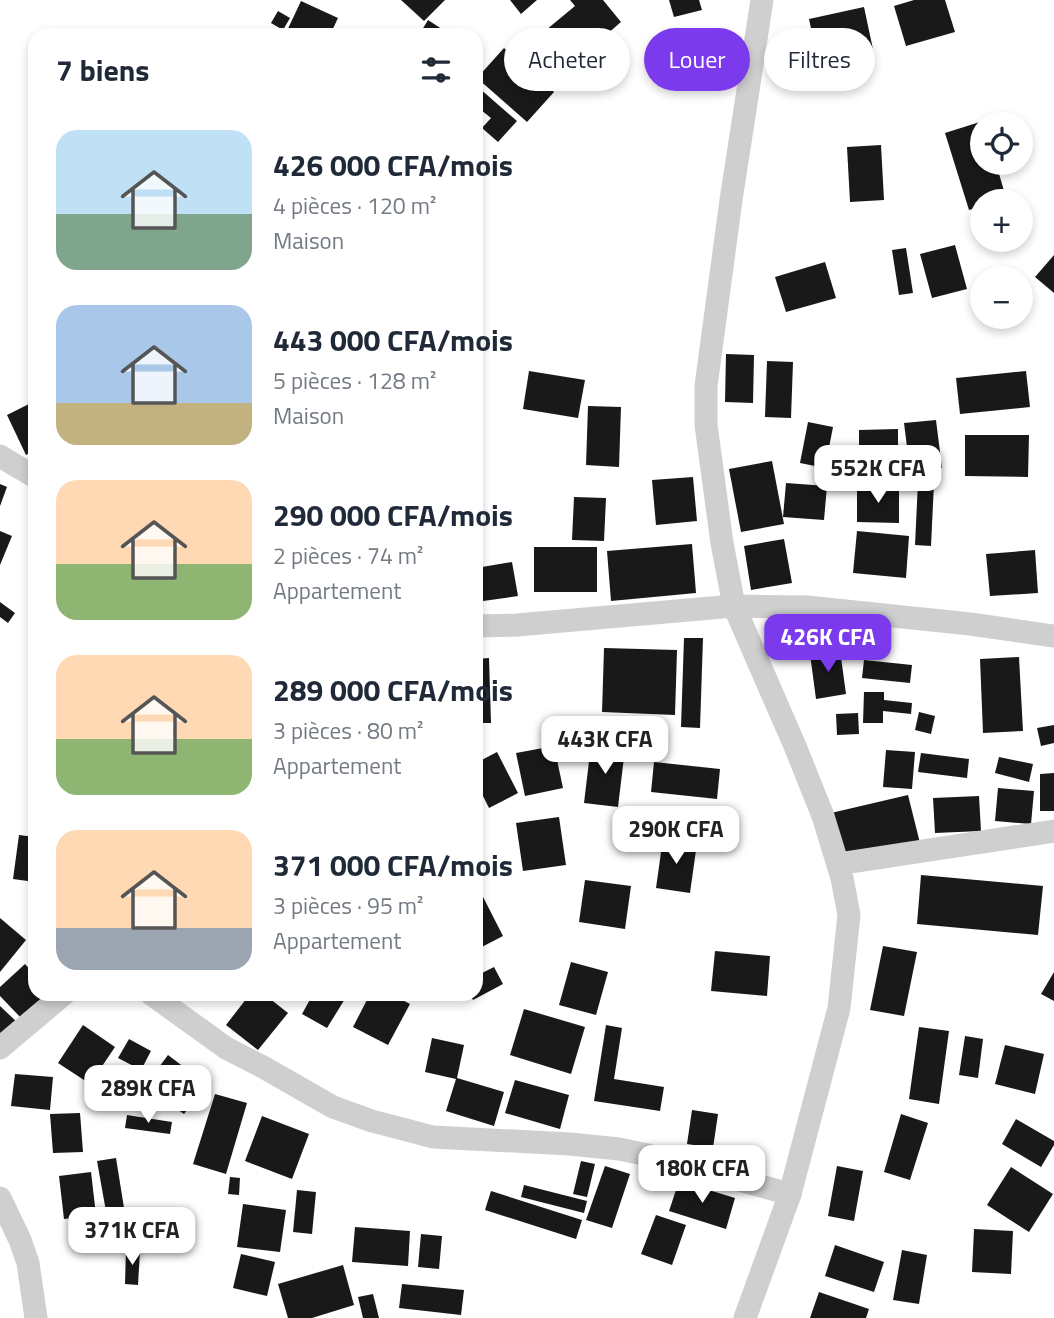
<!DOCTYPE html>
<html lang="fr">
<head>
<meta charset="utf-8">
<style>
  :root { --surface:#fff; --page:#f6f6f7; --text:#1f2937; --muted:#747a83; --accent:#7c3aed }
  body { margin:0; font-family:"Titillium Web",sans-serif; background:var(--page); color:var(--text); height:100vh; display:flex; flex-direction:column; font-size:26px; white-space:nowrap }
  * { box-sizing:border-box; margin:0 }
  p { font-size:23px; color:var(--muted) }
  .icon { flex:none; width:38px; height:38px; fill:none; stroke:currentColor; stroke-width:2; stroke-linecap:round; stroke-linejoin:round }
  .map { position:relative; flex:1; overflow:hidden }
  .sheet { position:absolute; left:28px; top:28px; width:455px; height:973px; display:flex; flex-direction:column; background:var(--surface); border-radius:21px; box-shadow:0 4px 10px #0003 }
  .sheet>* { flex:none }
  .top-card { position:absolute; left:504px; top:28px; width:444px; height:63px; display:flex; gap:14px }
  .fabs { position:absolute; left:970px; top:112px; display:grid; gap:14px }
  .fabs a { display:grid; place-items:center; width:63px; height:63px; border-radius:50%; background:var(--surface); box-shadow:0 4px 10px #0003; font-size:35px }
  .price { position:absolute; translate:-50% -60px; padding:0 16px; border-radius:14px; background:#fff; color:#222; font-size:23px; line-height:46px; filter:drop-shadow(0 2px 4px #0008) }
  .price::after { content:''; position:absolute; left:50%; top:42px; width:21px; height:16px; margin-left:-10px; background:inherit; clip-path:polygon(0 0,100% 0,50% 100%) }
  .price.active { background:var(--accent); color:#fff }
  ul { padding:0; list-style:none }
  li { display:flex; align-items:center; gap:21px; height:175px; padding:0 28px }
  li span { display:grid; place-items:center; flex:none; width:196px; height:140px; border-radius:21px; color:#555 }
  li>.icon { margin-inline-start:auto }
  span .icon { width:84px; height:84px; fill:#fffc; stroke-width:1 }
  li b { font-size:30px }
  h2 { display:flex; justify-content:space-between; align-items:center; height:84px; padding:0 28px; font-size:30px }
  .pill { padding:0 24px; border-radius:32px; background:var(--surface); box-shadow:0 4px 10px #0003; font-size:24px; line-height:63px }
  .pill.active { background:var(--accent); color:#fff }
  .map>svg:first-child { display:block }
  .building { fill:#191919 }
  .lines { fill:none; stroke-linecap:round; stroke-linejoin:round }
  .minor { stroke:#cfcfcf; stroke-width:23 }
</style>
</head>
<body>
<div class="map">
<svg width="1054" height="1318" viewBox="0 0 1054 1318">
  <rect width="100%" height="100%" fill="#fff"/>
  <g class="building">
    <polygon points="401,0 445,0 424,21"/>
    <polygon points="510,0 537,0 521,14"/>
    <polygon points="570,0 603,0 621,22 568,68 540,35 575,6"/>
    <polygon points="669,0 699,0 702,10 674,17"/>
    <polygon points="914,0 945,0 955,32 906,46 894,6"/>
    <polygon points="301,1 338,18 330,35 285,35"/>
    <polygon points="864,7 874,54 819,66 809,19"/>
    <polygon points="278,11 290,18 283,30 271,23"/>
    <polygon points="428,20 451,35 419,35"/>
    <polygon points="504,48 554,92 527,122 477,78"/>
    <polygon points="479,88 517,121 498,142 482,128 491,118 476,106 476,91"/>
    <polygon points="983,121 982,163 996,163 1006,198 997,201 982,201 982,206 969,210 945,133"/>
    <polygon points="881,145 884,200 850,202 847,147"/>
    <polygon points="955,245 967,289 932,298 920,254"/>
    <polygon points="906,248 913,293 899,295 892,250"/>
    <polygon points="1054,255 1054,293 1035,277"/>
    <polygon points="825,262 836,298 786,312 775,277"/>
    <polygon points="726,354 754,355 753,403 725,402"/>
    <polygon points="767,361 793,362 791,418 765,417"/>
    <polygon points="529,371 585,380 578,418 523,409"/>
    <polygon points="1026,371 1030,407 960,414 956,378"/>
    <polygon points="35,401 35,450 26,455 7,415"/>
    <polygon points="588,406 621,407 619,467 586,465"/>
    <polygon points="936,420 942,468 910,471 904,423"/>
    <polygon points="808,422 833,427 825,468 800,463"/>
    <polygon points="898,429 898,461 859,462 859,430"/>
    <polygon points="965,435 1029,435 1028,477 965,476"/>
    <polygon points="772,461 784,524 741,532 729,469"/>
    <polygon points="693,477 697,521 656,525 652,480"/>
    <polygon points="918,482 934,483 931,546 915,545"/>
    <polygon points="786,483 827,486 824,520 783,517"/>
    <polygon points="0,484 7,487 0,506"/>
    <polygon points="857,487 899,487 899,523 857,522"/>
    <polygon points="574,497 606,498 604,541 572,540"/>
    <polygon points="0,531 12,536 0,565"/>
    <polygon points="857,531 909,536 906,578 853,573"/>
    <polygon points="784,539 792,583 751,590 744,546"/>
    <polygon points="692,544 696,593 611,601 607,551"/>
    <rect x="534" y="547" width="63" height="45"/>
    <polygon points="1035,550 1038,593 990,596 986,554"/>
    <polygon points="512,562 518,596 476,602 476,568"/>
    <polygon points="0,602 15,613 8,623 0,617"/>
    <polygon points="684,638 703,638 700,728 681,727"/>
    <polygon points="604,648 677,650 675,715 602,712"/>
    <polygon points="840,650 846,694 816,699 810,654"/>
    <polygon points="1019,657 1023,731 983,733 980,659"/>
    <polygon points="489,658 491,723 476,723 476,659"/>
    <polygon points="864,660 912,665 910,683 862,678"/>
    <polygon points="864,692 884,692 884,700 912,703 911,714 883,711 883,723 863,723"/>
    <polygon points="919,712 935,716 931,734 915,730"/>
    <polygon points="858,713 859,734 837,735 836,714"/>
    <polygon points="1054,725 1054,743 1041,746 1037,728"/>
    <polygon points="591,745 625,749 618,807 584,803"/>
    <polygon points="554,746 563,788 525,796 516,753"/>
    <polygon points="886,750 915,752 912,789 883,787"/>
    <polygon points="497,752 518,793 489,808 476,782 476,763"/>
    <polygon points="921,753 969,759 967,778 918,772"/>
    <polygon points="999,757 1033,764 1029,782 995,773"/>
    <polygon points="654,762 720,769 717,799 651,792"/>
    <polygon points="1054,773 1054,811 1040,811 1040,774"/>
    <polygon points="998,788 1034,791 1031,824 995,821"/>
    <polygon points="908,795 920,843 842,861 831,813"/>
    <polygon points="979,796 981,831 935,833 933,798"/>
    <polygon points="559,817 566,865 523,871 516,823"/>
    <polygon points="19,835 35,837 35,882 13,879"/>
    <polygon points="663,838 697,843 690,893 656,888"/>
    <polygon points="921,875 1043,886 1038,935 917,924"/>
    <polygon points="585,880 631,886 625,929 579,922"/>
    <polygon points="479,889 503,936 476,950 476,891"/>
    <polygon points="0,918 26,940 0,972"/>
    <polygon points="883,946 917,952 904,1016 870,1010"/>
    <polygon points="715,951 770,956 767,996 711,991"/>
    <polygon points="571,962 608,972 596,1015 559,1005"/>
    <polygon points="25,964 35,975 35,994 48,994 22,1019 0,996 0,987"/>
    <polygon points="494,967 503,984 473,1000 470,994 476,994 476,976"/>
    <polygon points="1054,972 1054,1001 1041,994"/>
    <polygon points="250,994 264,994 288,1013 258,1050 226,1025"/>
    <polygon points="313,994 348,994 327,1028 302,1014"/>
    <polygon points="370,994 391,994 410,1004 388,1045 353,1027"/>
    <polygon points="0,1006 19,1024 0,1043"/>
    <polygon points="524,1009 585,1027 571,1074 510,1055"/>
    <polygon points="83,1025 115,1047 90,1084 58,1063"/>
    <polygon points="606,1025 622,1028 614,1079 664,1087 660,1111 594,1101"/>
    <polygon points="919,1027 949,1031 939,1104 909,1099"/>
    <polygon points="965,1036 983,1039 978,1078 959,1075"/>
    <polygon points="432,1038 464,1045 457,1078 504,1092 494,1126 446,1111 456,1079 425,1072"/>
    <polygon points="129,1039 151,1051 141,1070 118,1058"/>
    <polygon points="1005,1045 1044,1054 1035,1094 995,1084"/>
    <polygon points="168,1055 206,1084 184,1114 145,1086"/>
    <polygon points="15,1074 53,1077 50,1110 11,1106"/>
    <polygon points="515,1080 569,1095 560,1129 505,1113"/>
    <polygon points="215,1094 247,1103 226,1174 193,1164"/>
    <polygon points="692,1110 718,1114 713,1148 687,1144"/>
    <polygon points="80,1113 83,1152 53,1153 50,1114"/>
    <polygon points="901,1114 928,1123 910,1180 884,1172"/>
    <polygon points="127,1115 172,1122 170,1134 125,1128"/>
    <polygon points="262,1116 309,1134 292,1179 245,1161"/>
    <polygon points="1016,1119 1054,1141 1054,1145 1041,1167 1002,1144"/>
    <polygon points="116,1158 125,1214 107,1217 97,1161"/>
    <polygon points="581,1161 595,1164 587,1197 573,1194"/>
    <polygon points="605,1166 630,1174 612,1228 586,1220"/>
    <polygon points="837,1166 863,1171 854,1221 828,1216"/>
    <polygon points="1011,1167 1053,1194 1029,1232 987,1205"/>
    <polygon points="91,1172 96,1215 64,1219 59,1176"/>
    <polygon points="230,1177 240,1178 239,1195 228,1194"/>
    <polygon points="679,1181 735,1198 726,1229 669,1211"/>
    <polygon points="524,1185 587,1201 584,1213 521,1197"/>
    <polygon points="297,1190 316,1192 312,1234 293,1232"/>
    <polygon points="491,1191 582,1220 576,1239 485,1210"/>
    <polygon points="243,1204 286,1210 280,1252 237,1247"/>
    <polygon points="656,1215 686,1225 672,1265 641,1254"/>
    <polygon points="355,1227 410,1231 408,1266 352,1262"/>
    <polygon points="974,1229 1013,1231 1011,1274 972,1272"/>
    <polygon points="421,1234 442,1236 439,1269 418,1267"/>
    <polygon points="835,1245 884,1262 874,1292 825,1276"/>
    <polygon points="126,1250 140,1251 138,1285 125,1284"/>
    <polygon points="902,1250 927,1255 919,1304 893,1300"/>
    <polygon points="241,1254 275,1262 267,1296 233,1288"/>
    <polygon points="343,1265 354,1305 312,1318 288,1318 278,1284"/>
    <polygon points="402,1284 464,1290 461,1315 399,1308"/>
    <polygon points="819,1292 869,1309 866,1318 810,1318"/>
    <polygon points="373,1294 379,1318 363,1318 358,1297"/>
  </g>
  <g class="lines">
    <g class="minor">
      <polyline points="0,456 35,477"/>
      <polyline points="476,626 517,625 734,606 807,607 970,624 1054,636"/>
      <polyline points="838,864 1054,831"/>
      <polyline points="151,994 226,1048 263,1067 333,1107 372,1121 433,1137 570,1144 619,1149 648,1155 790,1194"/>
      <polyline points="0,1048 64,994"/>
      <polyline points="0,1198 20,1240 28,1263 36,1318"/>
      <polyline points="745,1318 790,1194 839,1008 849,915 842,878 823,816 795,746 734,606 722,543 706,425 706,386 731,200 762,0"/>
    </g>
  </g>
</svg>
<div class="fabs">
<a><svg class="icon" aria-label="locate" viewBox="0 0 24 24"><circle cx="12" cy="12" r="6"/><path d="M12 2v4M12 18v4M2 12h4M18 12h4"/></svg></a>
<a>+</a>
<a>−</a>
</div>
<b class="price" style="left:878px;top:505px">552K CFA</b>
<b class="price active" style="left:828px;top:674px">426K CFA</b>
<b class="price" style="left:605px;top:776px">443K CFA</b>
<b class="price" style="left:676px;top:866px">290K CFA</b>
<b class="price" style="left:148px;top:1125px">289K CFA</b>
<b class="price" style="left:702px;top:1205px">180K CFA</b>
<b class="price" style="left:132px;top:1267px">371K CFA</b>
<div class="top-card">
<a class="pill">Acheter</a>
<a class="pill active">Louer</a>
<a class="pill">Filtres</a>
</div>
<section class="sheet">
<h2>7 biens<svg class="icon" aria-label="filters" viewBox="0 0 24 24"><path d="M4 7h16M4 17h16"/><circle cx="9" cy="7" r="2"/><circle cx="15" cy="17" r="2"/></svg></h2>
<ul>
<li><span style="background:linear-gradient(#bfe0f5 60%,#7fa58c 0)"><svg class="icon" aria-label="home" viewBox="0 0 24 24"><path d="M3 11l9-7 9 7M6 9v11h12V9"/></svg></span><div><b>426 000 CFA/mois</b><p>4 pièces · 120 m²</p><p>Maison</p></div></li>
<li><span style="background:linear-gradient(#a9c7e8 70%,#c2b280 0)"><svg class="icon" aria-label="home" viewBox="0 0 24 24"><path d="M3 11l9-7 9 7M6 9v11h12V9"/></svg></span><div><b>443 000 CFA/mois</b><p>5 pièces · 128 m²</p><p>Maison</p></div></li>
<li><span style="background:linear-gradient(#ffd9b3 60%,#8fb573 0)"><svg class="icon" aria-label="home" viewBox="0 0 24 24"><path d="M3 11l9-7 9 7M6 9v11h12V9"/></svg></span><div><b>290 000 CFA/mois</b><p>2 pièces · 74 m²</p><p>Appartement</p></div></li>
<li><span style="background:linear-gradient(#ffd9b3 60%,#8fb573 0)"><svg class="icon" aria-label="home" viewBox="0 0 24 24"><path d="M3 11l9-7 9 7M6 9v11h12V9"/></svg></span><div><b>289 000 CFA/mois</b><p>3 pièces · 80 m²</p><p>Appartement</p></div></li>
<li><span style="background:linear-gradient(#ffd9b3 70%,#9aa5b1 0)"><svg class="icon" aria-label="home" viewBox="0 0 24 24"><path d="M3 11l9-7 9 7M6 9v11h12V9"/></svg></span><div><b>371 000 CFA/mois</b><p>3 pièces · 95 m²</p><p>Appartement</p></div></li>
</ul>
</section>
</div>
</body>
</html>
